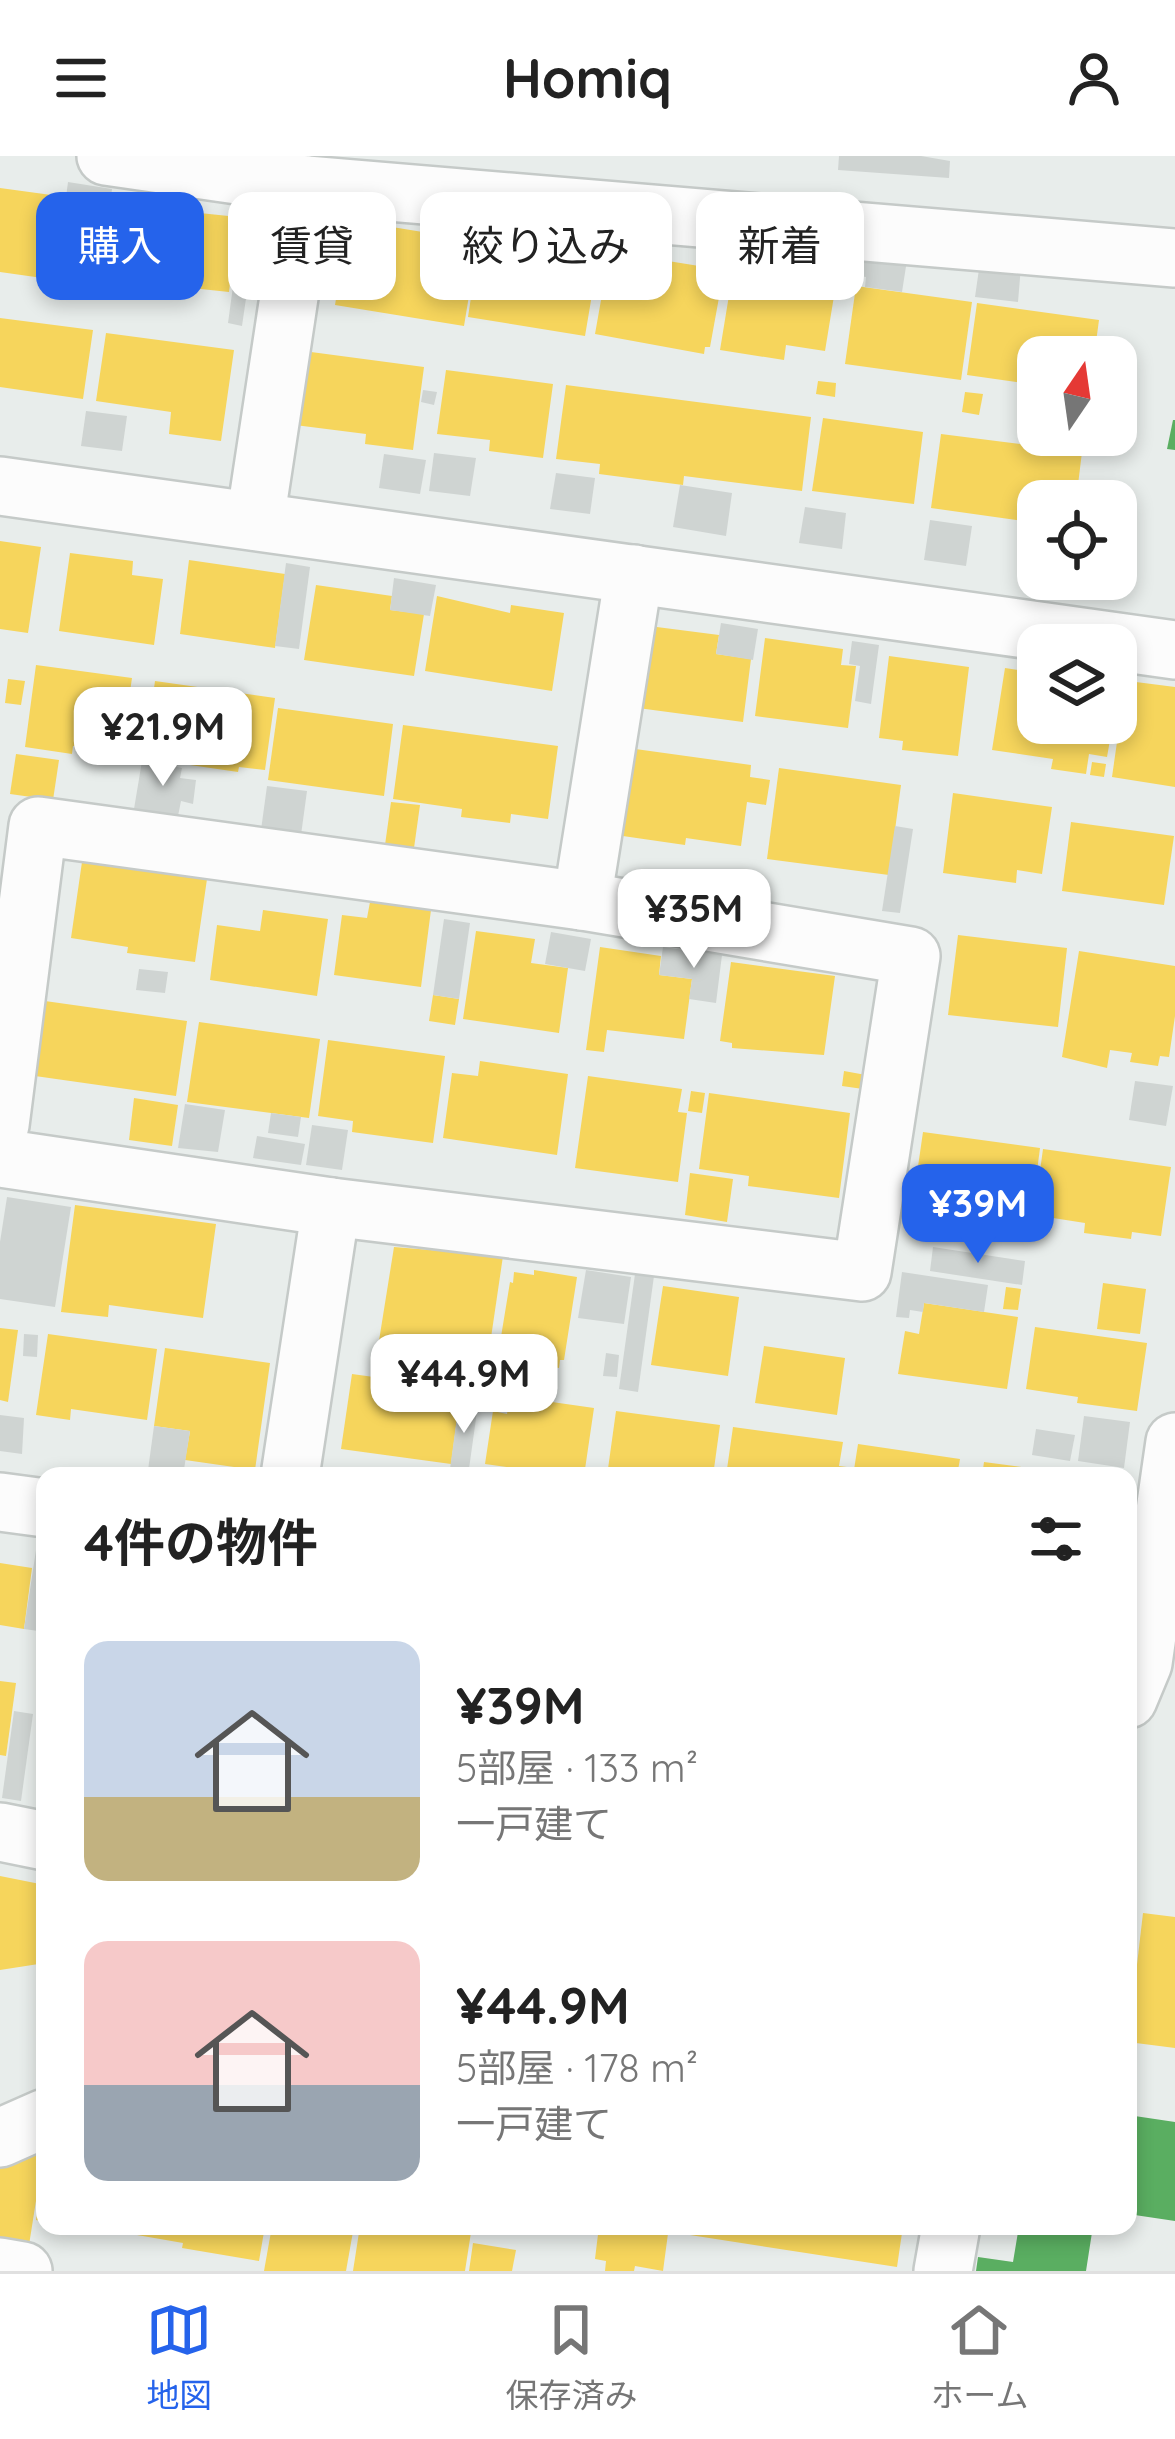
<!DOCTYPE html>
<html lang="ja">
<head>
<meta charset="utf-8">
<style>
  :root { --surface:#fff; --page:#f6f6f6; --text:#222; --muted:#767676; --line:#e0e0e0; --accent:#2563eb }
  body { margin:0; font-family:Quicksand,"Noto Sans JP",sans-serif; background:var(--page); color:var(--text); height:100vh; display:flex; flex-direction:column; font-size:45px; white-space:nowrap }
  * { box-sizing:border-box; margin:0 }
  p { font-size:39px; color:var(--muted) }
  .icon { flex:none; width:66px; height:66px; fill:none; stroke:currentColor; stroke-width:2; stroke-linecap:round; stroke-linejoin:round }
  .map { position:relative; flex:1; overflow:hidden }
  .side { position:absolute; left:36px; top:1311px; width:1101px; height:768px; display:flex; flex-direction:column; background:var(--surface); border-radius:24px; box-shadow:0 6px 18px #0003 }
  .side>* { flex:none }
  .banner { position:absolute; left:36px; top:36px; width:1104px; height:108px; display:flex; gap:24px }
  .needle { width:78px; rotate:13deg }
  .tools { position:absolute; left:1017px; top:180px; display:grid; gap:24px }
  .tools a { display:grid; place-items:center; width:120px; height:120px; border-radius:24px; background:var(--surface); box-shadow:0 6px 18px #0003; font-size:60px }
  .price { position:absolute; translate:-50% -102px; padding:0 27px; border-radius:24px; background:#fff; color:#222; font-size:39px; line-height:78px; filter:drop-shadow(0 3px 6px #0008) }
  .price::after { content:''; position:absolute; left:50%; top:72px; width:36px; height:27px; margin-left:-18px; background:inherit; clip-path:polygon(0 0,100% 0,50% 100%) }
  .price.on { background:var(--accent); color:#fff }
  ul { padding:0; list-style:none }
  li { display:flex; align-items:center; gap:36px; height:300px; padding:0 48px }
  li span { display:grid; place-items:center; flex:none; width:336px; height:240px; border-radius:24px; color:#555 }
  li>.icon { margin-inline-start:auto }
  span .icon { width:144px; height:144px; fill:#fffc; stroke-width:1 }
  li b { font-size:51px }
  h2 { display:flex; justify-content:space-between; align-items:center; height:144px; padding:0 48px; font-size:51px }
  .chip { padding:0 42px; border-radius:24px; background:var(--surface); box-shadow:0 6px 18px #0003; font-size:42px; line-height:108px }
  .chip.on { background:var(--accent); color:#fff }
  header { display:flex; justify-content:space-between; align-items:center; height:156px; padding:0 48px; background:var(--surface); font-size:54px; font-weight:700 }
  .tab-bar { display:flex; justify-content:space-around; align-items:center; height:168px; border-top:3px solid var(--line); background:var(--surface); font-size:33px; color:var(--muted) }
  .tab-bar a { display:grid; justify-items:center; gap:6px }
  .tab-bar .on { color:var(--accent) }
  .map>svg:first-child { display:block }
  .homes { fill:#f6d55c }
  .public { fill:#5aae61 }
  .building { fill:#cfd4d2 }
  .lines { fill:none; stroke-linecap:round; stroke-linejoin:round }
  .street-casing { stroke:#c5cac8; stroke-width:62 }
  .street { stroke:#fcfcfc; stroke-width:57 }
</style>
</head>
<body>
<header><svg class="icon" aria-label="menu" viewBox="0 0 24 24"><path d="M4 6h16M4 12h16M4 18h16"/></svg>Homiq<svg class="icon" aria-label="person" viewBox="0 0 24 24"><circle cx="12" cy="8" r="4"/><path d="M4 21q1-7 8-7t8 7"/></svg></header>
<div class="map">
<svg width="1175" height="2115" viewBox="0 0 1175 2115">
  <rect width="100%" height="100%" fill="#e8edeb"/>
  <g class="homes">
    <polygon points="139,27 173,30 171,54 238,61 229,136 107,123 115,48 137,50"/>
    <polygon points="0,32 66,41 63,64 100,70 92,129 0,116"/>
    <polygon points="392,71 478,85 464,170 335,149 346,82 389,88"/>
    <polygon points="506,82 565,92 562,110 596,115 585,180 468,161 478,96 503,100"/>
    <polygon points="637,100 724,114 710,191 705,191 704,198 595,178 606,116 633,120"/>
    <polygon points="733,115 801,126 799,135 834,140 825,195 786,189 784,204 720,194"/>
    <polygon points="856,130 972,146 961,224 845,208"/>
    <polygon points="977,147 1099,164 1094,201 1038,201 1038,229 967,219"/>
    <polygon points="0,162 93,174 83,243 0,231"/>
    <polygon points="106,177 234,194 221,285 169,278 171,256 96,245"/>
    <polygon points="296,194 424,211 413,294 365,288 366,278 287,268"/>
    <polygon points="446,214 553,228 543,302 489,295 490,284 437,278"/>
    <polygon points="818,225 836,227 835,241 816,238"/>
    <polygon points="566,229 811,261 802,335 684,320 683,329 599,318 600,308 556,303"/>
    <polygon points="965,236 983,238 979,259 962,256"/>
    <polygon points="823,262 923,276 914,348 812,335"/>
    <polygon points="941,278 1082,296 1076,345 1038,345 1038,367 931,352"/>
    <polygon points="0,385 41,391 28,477 0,473"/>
    <polygon points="70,397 133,405 132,419 163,423 154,489 59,475"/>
    <polygon points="189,404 285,418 275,492 180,478"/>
    <polygon points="316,429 392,440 390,454 424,458 414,520 304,504"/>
    <polygon points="437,440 510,457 511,449 564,457 552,535 425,515"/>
    <polygon points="649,470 719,479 716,498 751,503 743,566 638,552"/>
    <polygon points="765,482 843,493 841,509 856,510 848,572 755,560"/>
    <polygon points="889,500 969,511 958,600 902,594 903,585 879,582"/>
    <polygon points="36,509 132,522 121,597 73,590 72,598 25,591"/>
    <polygon points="1005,512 1038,517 1038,567 1113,567 1107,601 1089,598 1086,618 1051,613 1053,603 992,594"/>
    <polygon points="8,523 25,525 21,549 5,547"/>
    <polygon points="155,525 275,542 265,614 239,611 238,616 190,609 192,603 145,597"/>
    <polygon points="1136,526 1175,531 1175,631 1112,621 1121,558 1132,559"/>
    <polygon points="278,552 393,568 384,640 268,624"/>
    <polygon points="403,569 558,590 548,663 511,658 510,667 461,661 462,653 393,643"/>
    <polygon points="621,591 751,609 750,621 770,624 766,649 747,646 741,690 686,682 685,689 609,678"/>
    <polygon points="16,598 59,604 53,644 10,638"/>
    <polygon points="1092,606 1106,608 1104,621 1090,619"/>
    <polygon points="779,612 901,629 889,719 767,703"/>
    <polygon points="953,637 1052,651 1042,718 1017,714 1016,727 943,717"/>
    <polygon points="391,646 420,649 414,692 385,689"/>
    <polygon points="1071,666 1174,680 1164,749 1062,735"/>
    <polygon points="82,706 207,723 195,806 127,797 128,791 71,782"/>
    <polygon points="370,746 431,754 421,831 334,819 342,759 367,762"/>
    <polygon points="263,754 328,763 317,840 210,824 217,769 260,775"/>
    <polygon points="476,775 535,783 531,807 568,812 559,877 463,863"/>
    <polygon points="958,779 1067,792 1058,871 948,859"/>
    <polygon points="600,791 661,800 659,819 692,823 684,883 607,874 604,896 586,894"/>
    <polygon points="1079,795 1175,810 1175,860 1169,901 1160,900 1158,910 1130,906 1132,897 1110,894 1107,912 1062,901"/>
    <polygon points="731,806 835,820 824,899 732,892 732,887 720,885"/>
    <polygon points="433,839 459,843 455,869 429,865"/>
    <polygon points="45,845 187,865 176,940 35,920"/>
    <polygon points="199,866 320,883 309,962 187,946"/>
    <polygon points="328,884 445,900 433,987 352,976 353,965 318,960"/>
    <polygon points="480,905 568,918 557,999 443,982 452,917 478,920"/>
    <polygon points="844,915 866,919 863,933 842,930"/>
    <polygon points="588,920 682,933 678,956 687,957 678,1026 575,1012"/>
    <polygon points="691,935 705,937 702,957 688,955"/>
    <polygon points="709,937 850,957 839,1042 748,1030 749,1020 699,1013"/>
    <polygon points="134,942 178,949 172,990 129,984"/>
    <polygon points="923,976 1040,992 1031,1062 913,1045"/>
    <polygon points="1043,993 1171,1011 1161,1080 1132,1076 1131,1083 1084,1077 1085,1067 1034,1059"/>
    <polygon points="690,1017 733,1023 727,1066 685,1059"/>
    <polygon points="75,1049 216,1068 203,1162 109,1149 108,1161 61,1156"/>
    <polygon points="394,1091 503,1100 487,1209 378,1191"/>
    <polygon points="534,1114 577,1121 564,1204 560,1204 559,1212 502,1202 503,1193 499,1193 510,1126 513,1127 514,1116 534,1119"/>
    <polygon points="1103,1127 1146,1133 1140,1178 1097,1173"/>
    <polygon points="663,1130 739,1141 728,1220 651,1209"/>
    <polygon points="1006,1131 1021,1133 1018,1154 1003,1153"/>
    <polygon points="924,1147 1018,1161 1007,1233 898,1218 905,1175 919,1178"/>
    <polygon points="1035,1171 1147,1187 1137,1255 1077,1247 1078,1241 1026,1233"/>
    <polygon points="0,1172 18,1174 8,1246 0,1244"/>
    <polygon points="48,1178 157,1193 147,1264 71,1253 70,1264 36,1259"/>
    <polygon points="764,1190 845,1202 837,1259 755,1247"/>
    <polygon points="165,1192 270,1207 255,1314 185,1304 190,1275 154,1270"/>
    <polygon points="352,1218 461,1233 451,1308 341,1293"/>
    <polygon points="510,1240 594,1252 584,1320 528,1320 529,1314 485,1308 493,1255 507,1258"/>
    <polygon points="616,1255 720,1269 713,1320 607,1320"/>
    <polygon points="733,1271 843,1286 839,1310 847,1311 846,1320 726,1320"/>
    <polygon points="858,1288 960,1303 957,1320 853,1320"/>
    <polygon points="984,1306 1066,1317 1066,1320 982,1320"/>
    <polygon points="0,1407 32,1412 24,1473 0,1469"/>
    <polygon points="0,1525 16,1527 6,1600 0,1599"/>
    <polygon points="0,1720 45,1729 45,1807 0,1814"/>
    <polygon points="1143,1757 1175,1761 1175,1892 1128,1886"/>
    <polygon points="45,1988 29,2089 0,2085 0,2009"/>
    <polygon points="42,2025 45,2025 45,2066 36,2064"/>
    <polygon points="139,2070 265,2070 259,2105 182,2092 183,2087 137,2079"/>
    <polygon points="272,2070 354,2070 346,2115 264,2115"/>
    <polygon points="360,2070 472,2070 465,2115 353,2115"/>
    <polygon points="599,2070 669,2070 663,2115 635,2110 634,2115 605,2115 606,2105 595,2103"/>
    <polygon points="678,2070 903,2070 897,2111 677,2077"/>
    <polygon points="473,2087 516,2094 512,2115 469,2115"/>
  </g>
  <g class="public">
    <polygon points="1173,264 1175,264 1175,294 1167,293"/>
    <polygon points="1128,1959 1175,1966 1175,2065 1128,2058"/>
    <polygon points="1019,2070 1093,2070 1086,2115 976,2115 978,2101 1013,2106"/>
  </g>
  <g class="building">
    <polygon points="839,0 921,0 950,5 949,22 838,14"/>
    <polygon points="68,26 112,33 107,71 63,64"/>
    <polygon points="242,64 257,67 242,170 228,167"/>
    <polygon points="574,76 601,80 595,114 569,110"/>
    <polygon points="605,77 630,81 625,116 600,112"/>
    <polygon points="805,95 851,103 844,141 799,135"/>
    <polygon points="855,97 907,104 902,136 865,131 866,121 852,119"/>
    <polygon points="980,106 1021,110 1018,146 975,141"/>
    <polygon points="423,234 437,236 434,249 421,246"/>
    <polygon points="86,255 127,260 122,295 81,290"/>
    <polygon points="434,297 476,302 470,340 429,335"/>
    <polygon points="384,298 426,304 420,338 379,332"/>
    <polygon points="556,317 595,322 590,358 550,353"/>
    <polygon points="680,329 732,337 726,380 673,371"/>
    <polygon points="805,351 846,357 842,393 799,387"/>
    <polygon points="930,364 972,370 966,410 924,404"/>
    <polygon points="286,407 310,411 299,493 275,490"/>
    <polygon points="394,422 436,429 430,460 390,454"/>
    <polygon points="721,467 758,473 753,504 716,498"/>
    <polygon points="852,485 879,489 871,548 855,545 860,510 849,508"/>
    <polygon points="142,605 182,612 180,622 196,624 193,648 181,645 178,660 134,653"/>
    <polygon points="267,630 307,635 301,679 261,674"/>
    <polygon points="895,670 913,673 900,757 882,755"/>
    <polygon points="444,763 470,767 459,843 433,839"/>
    <polygon points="551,776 591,783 585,815 545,808"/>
    <polygon points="663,791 722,799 716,847 689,843 692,823 659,819"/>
    <polygon points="139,813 168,816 165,837 136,834"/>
    <polygon points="1135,925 1173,930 1166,970 1129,964"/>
    <polygon points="185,948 225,954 218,996 178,992"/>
    <polygon points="271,957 301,961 298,981 268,977"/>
    <polygon points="312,969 348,974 342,1014 306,1009"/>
    <polygon points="257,980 305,988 301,1009 253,1002"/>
    <polygon points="7,1041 71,1051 55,1151 0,1143 0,1086"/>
    <polygon points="933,1091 1025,1105 1022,1129 930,1115"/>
    <polygon points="586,1114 631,1121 624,1168 578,1162"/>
    <polygon points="902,1116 988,1129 984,1156 924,1147 923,1156 910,1154 909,1162 896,1161"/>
    <polygon points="635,1118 654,1120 638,1236 619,1233"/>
    <polygon points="24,1178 38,1179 37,1201 23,1200"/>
    <polygon points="606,1197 619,1199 617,1221 603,1220"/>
    <polygon points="460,1239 479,1241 468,1320 449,1320"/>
    <polygon points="0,1259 24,1262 22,1298 0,1295"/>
    <polygon points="1084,1260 1130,1266 1124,1312 1078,1305"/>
    <polygon points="154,1270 190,1275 183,1320 148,1314"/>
    <polygon points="1036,1273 1075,1279 1070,1305 1032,1299"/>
    <polygon points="36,1394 45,1395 45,1476 24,1473"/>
    <polygon points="14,1555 33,1558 21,1645 2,1642"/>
  </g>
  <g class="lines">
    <defs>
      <g id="street">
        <polyline points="106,0 306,29 1175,102"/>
        <polyline points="0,330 1175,494"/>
        <polyline points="255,365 306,29"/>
        <polyline points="582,745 634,418"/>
        <polyline points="0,969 38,670 582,745 911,800 862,1116 331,1051 0,1002"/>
        <polyline points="290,1320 331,1051"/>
        <polyline points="0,1346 45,1352"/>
        <polyline points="1128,1543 1143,1507 1175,1286"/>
        <polyline points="0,1676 45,1685"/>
        <polyline points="0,1982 45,1962"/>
        <polyline points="0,2111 23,2115"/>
        <polyline points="943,2115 951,2070"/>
      </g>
    </defs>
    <use href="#street" class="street-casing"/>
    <use href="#street" class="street"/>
  </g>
</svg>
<div class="tools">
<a><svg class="needle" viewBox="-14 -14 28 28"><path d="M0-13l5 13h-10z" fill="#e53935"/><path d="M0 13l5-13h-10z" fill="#767676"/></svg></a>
<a><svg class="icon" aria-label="locate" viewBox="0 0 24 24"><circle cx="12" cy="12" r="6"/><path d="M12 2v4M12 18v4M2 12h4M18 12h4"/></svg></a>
<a><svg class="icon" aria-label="layers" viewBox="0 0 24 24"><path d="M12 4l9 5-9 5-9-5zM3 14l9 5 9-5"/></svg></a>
</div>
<b class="price" style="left:163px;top:633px">¥21.9M</b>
<b class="price" style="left:694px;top:815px">¥35M</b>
<b class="price on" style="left:978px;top:1110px">¥39M</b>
<b class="price" style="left:464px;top:1280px">¥44.9M</b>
<div class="banner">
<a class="chip on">購入</a>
<a class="chip">賃貸</a>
<a class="chip">絞り込み</a>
<a class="chip">新着</a>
</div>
<section class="side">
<h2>4件の物件<svg class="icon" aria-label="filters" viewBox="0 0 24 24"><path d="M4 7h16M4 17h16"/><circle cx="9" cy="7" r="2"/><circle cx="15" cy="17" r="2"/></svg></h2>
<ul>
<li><span style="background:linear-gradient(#c9d6e8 65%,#c2b280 0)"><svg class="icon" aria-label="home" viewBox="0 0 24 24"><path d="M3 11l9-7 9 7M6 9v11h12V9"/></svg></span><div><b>¥39M</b><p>5部屋 · 133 m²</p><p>一戸建て</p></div></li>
<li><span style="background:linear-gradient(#f6c9c9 60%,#9aa5b1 0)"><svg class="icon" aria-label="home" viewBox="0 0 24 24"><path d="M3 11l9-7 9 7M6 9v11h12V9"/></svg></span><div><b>¥44.9M</b><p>5部屋 · 178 m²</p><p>一戸建て</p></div></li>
</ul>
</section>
</div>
<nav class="tab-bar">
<a class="on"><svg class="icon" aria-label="map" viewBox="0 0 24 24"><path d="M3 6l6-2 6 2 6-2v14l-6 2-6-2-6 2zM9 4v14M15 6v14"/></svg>地図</a>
<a><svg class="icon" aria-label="saved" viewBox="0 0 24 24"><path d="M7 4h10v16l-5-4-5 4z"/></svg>保存済み</a>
<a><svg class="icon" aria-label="home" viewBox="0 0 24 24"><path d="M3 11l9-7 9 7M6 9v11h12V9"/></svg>ホーム</a>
</nav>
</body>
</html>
